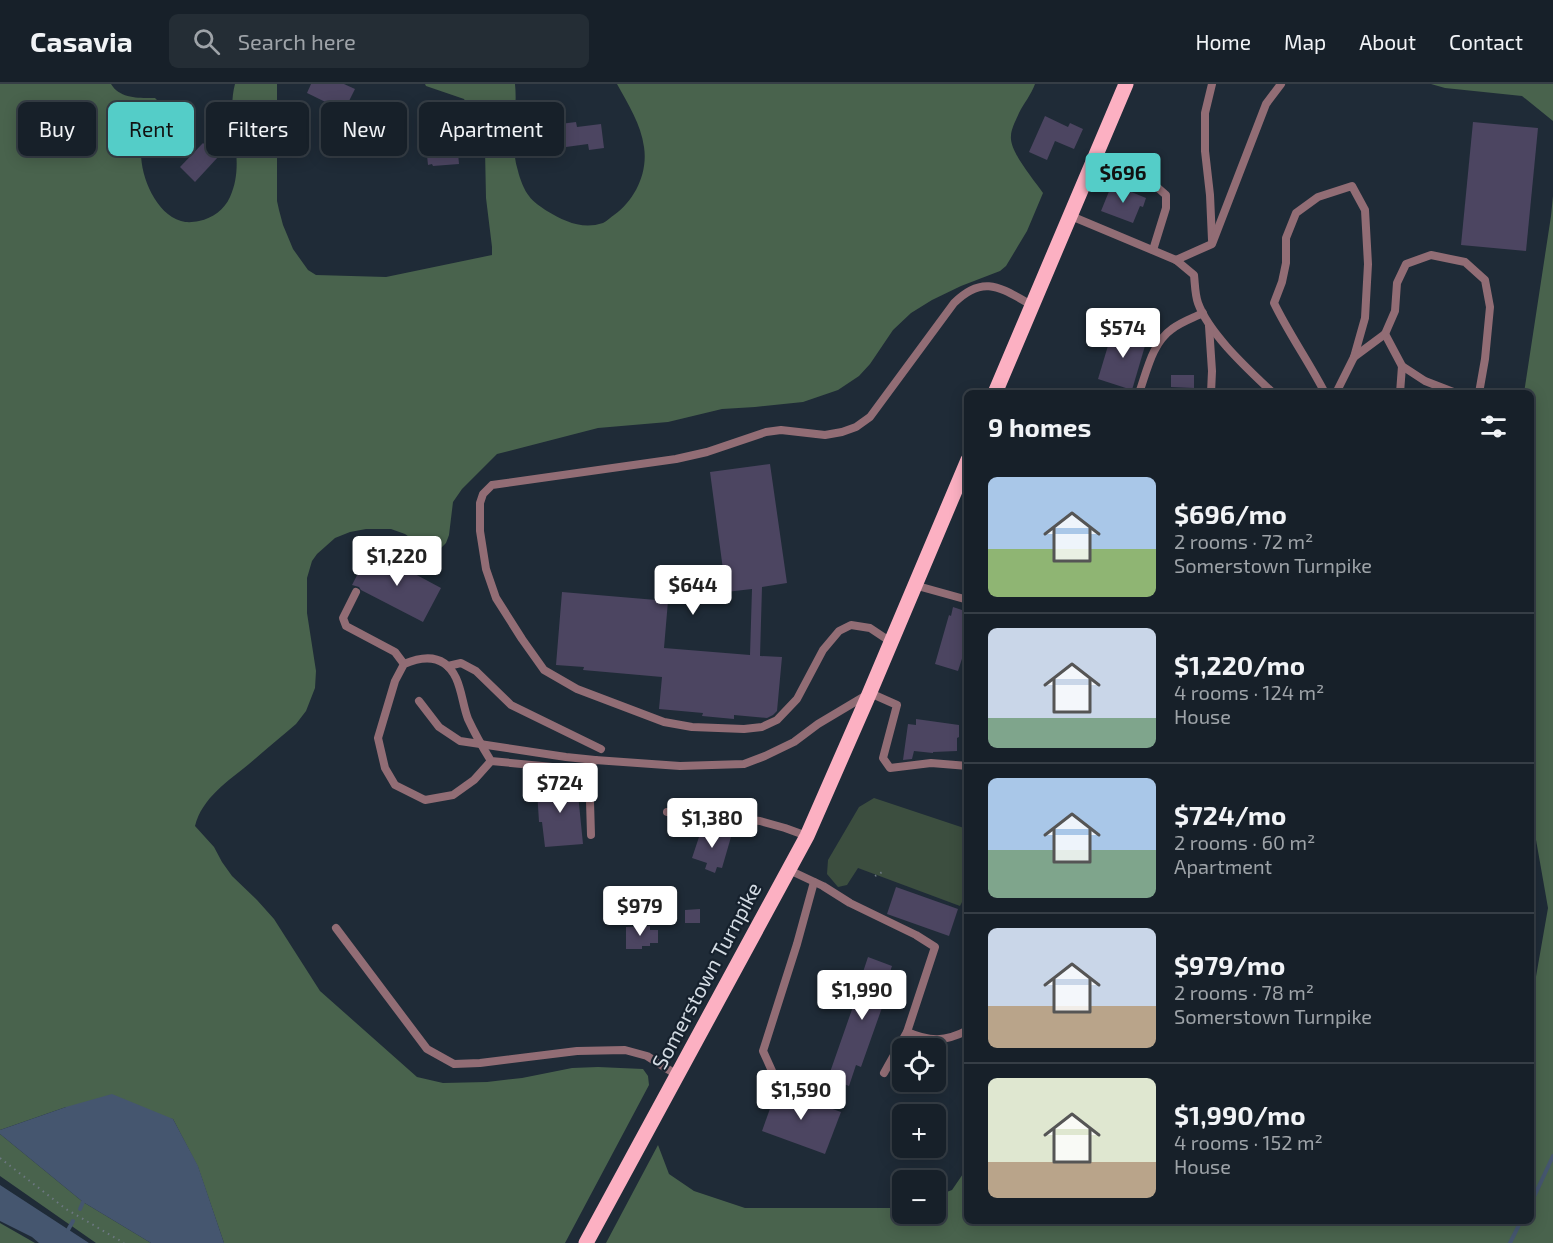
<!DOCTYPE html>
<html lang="en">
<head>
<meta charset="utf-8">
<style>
  :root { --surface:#172029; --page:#242d35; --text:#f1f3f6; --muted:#9ea3a8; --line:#363e46; --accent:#54cdc8 }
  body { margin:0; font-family:"Exo 2",sans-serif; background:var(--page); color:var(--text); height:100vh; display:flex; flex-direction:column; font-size:22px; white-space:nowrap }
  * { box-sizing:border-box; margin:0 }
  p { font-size:20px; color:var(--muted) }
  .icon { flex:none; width:33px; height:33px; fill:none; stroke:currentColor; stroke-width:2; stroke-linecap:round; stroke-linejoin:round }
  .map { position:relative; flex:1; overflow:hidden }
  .panel { position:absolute; left:964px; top:306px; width:570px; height:834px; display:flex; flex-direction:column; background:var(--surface); border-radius:9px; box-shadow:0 3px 15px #0003,0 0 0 2px var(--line) }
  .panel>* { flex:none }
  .guide { position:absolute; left:18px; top:18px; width:570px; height:54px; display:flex; gap:12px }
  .buttons { position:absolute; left:892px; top:954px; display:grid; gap:12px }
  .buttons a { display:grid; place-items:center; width:54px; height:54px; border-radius:9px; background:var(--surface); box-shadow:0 3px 15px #0003,0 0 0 2px var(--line); font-size:30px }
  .price { position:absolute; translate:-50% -51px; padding:0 14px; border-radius:6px; background:#fff; color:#222; font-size:20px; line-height:39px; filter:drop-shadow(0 2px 3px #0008) }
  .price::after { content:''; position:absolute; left:50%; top:36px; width:18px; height:14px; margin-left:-9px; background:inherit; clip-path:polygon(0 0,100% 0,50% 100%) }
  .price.selected { background:var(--accent); color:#111 }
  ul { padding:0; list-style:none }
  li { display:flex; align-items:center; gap:18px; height:150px; padding:0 24px }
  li+li { border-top:2px solid var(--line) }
  li span { display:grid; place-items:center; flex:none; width:168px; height:120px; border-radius:9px; color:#555 }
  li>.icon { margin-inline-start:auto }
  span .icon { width:72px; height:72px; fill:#fffc; stroke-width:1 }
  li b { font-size:26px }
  h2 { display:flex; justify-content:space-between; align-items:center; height:72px; padding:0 24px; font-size:26px }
  .tag { padding:0 21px; border-radius:9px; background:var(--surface); box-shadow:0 3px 15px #0003,0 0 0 2px var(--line); font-size:21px; line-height:54px }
  .tag.selected { background:var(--accent); color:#111 }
  header { display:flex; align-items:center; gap:36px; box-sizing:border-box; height:84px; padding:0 30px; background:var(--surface); border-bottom:2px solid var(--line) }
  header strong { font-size:28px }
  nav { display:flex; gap:33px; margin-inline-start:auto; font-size:21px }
  .search { width:420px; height:54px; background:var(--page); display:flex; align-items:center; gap:15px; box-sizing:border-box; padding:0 21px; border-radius:9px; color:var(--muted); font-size:22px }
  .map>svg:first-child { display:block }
  .green { fill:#3c4e3f }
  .forest { fill:#49634d }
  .water { fill:#45566f }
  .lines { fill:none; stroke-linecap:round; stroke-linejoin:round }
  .stream { stroke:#45566f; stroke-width:4 }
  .building { fill:#4c4561 }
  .path { stroke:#6d7882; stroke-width:2; stroke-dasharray:1.5 4.5; stroke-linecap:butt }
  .service { stroke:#926d75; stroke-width:8 }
  .primary { stroke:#fcb0c2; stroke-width:15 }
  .labels { text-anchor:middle; stroke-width:4.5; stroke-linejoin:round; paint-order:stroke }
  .street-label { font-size:21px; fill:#d3dbe3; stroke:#16212d }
</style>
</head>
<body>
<header>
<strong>Casavia</strong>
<div class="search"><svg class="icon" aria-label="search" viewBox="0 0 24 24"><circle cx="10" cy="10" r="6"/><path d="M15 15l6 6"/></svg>Search here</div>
<nav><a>Home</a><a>Map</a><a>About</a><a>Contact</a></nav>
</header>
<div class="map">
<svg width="1553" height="1159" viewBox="0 0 1553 1159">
  <rect width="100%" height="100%" fill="#1f2b37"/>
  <polygon class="green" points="874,714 967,745 967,808 960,822 858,784 847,801 838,803 827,790 828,776 859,723"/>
  <g class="forest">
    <path d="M0,0H111C120,15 139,14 155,14L161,20C155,33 142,52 141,66C140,91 155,129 181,137C188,139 193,138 199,137C213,134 224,126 230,113C247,76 225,37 235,0H277V117L279,126L283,141L293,165L308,186L316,191L386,193L492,171V163L486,114L485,66L479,42L464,15L426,2L425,0H515C518,29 509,59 518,87C520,95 524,106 529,112C533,118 541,123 547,127C564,137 582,146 603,139C607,137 611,133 614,131C635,116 648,89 644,63C641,40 628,20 617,0H1035C1031,11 1024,19 1019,29C1016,36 1011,45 1011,52C1009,67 1034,96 1043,109L1027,147L1006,182L1000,187L961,202L932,216L911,229L893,246L870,280L859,292L838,306L803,318L755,323L722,325L668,338L598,344L497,370L462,405L453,418L449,451L446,459L440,465L433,466L425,464L405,450L391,445H366L350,448L335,454L317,470L312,477L307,494V529L316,587L315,604L306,627L296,640C281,653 265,666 249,680C228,697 202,714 195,742L214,763L222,778L232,792L257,816L274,835L320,907L417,993L443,999L487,998L522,994L572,984L598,983L643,985L648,992L649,1001L565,1159H224L198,1083L173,1035L66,1023L0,1046Z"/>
    <polygon points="1431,0 1553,0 1553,37 1522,12 1445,4"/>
    <polygon points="1553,112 1553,1159 606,1159 658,1061 669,1090 694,1107 745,1124 903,1124 903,1130 936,1130 936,1112 952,1106 967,1084 968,1137 1532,1137 1532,908 1534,904 1548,824 1532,733 1532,309 1524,309 1551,132"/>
    <polygon points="0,1050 83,1118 151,1159 96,1159 0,1092"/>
    <polygon points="0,1139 35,1159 0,1159"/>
  </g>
  <g class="water">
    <polygon points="112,1010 173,1035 198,1082 224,1159 151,1159 83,1118 0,1050 0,1046 66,1023"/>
    <polygon points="0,1101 89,1159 39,1159 32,1153 0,1137"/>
  </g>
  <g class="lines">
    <g class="stream">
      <polyline points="1532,1117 1553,1072"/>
      <polyline points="80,1125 83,1118"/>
      <polyline points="68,1146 73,1137"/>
      <polyline points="1510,1159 1521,1137"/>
    </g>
  </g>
  <g class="building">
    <polygon points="311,0 344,0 355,5 344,27 307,9"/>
    <polygon points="1045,32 1068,43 1070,39 1083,45 1074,65 1055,57 1047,76 1029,68"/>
    <polygon points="576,38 577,43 601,40 604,64 589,66 588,60 566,63 565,55 562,55 560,40"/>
    <polygon points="1473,38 1538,44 1526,167 1461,161"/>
    <polygon points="439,56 449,56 449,59 457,58 459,80 433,82 432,80 428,81 426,62 439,60"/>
    <polygon points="203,59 218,73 195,98 180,83"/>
    <polygon points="1112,100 1146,114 1143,123 1140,122 1133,139 1101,127"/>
    <polygon points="1113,245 1147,255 1132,306 1098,295"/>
    <polygon points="1171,291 1194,291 1194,304 1171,303"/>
    <polygon points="770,380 787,499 762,503 760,572 782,573 777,627 773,631 767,634 734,631 734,635 702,632 703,629 659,625 662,593 583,586 584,583 556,581 562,508 668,517 664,564 750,571 752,505 726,508 710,388"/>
    <polygon points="367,472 385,474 441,504 423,538 361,506 359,503 352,501"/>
    <polygon points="953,523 968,528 968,556 958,587 935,580 949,531 951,532"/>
    <polygon points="916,635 959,641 959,653 957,654 957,667 933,668 933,669 914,667 912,675 903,676 908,640 916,641"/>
    <polygon points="571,694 572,710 578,710 583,760 545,763 542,738 539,738 537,706 542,705 542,697"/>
    <polygon points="702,744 731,753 722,784 717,783 715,789 705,785 707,779 692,774"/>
    <polygon points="896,803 958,825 949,852 887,830"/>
    <polygon points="700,825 700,839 685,839 685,826"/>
    <polygon points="650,842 650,846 658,846 658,859 650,859 650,862 642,862 642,865 626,865 626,843"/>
    <polygon points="868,873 892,882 886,900 890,901 861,983 856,981 849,1002 828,994 863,894 861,894"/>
    <polygon points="777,1005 841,1028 825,1070 762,1047"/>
  </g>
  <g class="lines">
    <g class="path">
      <polyline points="875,792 884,787"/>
      <polyline points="0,1074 66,1125 124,1159"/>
    </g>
    <g class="service">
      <polyline points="1091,86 1114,94 1158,104 1166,111 1166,124 1153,166"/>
      <path d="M1071,132L1176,176L1194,191C1195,200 1195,211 1198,219C1209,250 1249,286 1273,309"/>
      <polyline points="1212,156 1210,111 1205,67 1205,29 1212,0"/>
      <polyline points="1176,176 1212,160 1266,20 1281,0"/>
      <polyline points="1209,242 1212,287 1211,309"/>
      <polyline points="1385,250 1402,282 1400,309"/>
      <polyline points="1402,282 1425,297 1456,309"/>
      <path d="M1139,309C1147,287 1152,259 1172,245C1181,238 1193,234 1203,229"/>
      <path d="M1325,309C1309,278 1289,250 1274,219L1282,198L1286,179V154L1296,129L1318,113L1352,102L1365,126L1368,180L1365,234L1354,273"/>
      <polyline points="1336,309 1354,273 1385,250 1395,227 1397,199 1406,180 1431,171 1465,178 1485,196 1490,223 1485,275 1479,309"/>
      <polyline points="914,501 968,516"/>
      <polyline points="356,508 343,534 346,542 395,568 404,580"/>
      <path d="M891,558L870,544L851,541L839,547L823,566L797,615L777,636L762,643L744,645L692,643L664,638L577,605L544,586L522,555L496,514L486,485L480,447V419L483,410L492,401L676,375L707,368L766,348L781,346L825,351L842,348L856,343L870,333L954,219C984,189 1002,205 1032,221"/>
      <polyline points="448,582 461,579 476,587 511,621 601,665"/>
      <polyline points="419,617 439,643 460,657 566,673 595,676"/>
      <path d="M491,677L474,696L453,711L425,716L395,701L385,684L378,654L395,597L404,580C425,571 445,571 456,594C462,607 463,622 468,635C475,650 483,664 491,677L563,684L589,683"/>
      <polyline points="667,728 760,737 785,744 807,752"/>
      <polyline points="591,751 589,683 595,676 680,682 744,680 765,672 794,658 818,640 870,609 897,621 883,674 890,684 931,679 968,682"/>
      <polyline points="789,786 823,802 850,819 916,851 935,863 907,948 884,989"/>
      <polyline points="336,844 427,965 454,980 480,979 577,967 625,966 647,972 677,991"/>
      <path d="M907,948C930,958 945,958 968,946"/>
      <polyline points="772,987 763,967 797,860 814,798"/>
    </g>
    <g class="primary">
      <polyline points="995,309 1126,0"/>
      <polyline points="586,1159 807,752 867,615 968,376"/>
    </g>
  </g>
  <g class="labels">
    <g class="street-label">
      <text transform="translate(707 892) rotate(-62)" y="7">Somerstown Turnpike</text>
    </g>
  </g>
</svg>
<div class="buttons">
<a><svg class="icon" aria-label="locate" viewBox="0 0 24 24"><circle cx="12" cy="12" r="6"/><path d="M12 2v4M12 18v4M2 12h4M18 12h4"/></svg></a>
<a>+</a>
<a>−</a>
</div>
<b class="price selected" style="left:1123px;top:120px">$696</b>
<b class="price" style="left:1123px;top:275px">$574</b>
<b class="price" style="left:397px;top:503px">$1,220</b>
<b class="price" style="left:693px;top:532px">$644</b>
<b class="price" style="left:560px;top:730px">$724</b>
<b class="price" style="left:712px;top:765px">$1,380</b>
<b class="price" style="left:640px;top:853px">$979</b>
<b class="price" style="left:862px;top:937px">$1,990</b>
<b class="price" style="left:801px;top:1037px">$1,590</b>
<div class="guide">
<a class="tag">Buy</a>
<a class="tag selected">Rent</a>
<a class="tag">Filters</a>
<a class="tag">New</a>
<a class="tag">Apartment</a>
</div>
<section class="panel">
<h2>9 homes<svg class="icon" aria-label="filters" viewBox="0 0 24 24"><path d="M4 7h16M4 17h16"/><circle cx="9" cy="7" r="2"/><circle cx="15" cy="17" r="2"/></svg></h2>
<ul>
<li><span style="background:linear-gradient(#a9c7e8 60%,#8fb573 0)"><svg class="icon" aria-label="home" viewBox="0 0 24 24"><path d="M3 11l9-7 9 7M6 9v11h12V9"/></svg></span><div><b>$696/mo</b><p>2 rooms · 72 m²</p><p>Somerstown Turnpike</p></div></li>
<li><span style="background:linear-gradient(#c9d6e8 75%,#7fa58c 0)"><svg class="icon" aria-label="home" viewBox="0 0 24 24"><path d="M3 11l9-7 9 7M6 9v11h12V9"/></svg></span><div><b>$1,220/mo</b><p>4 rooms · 124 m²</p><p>House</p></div></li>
<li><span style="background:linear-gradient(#a9c7e8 60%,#7fa58c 0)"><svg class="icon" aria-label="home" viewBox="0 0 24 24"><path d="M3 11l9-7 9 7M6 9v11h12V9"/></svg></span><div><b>$724/mo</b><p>2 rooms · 60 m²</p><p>Apartment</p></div></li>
<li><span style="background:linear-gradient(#c9d6e8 65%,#b9a48a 0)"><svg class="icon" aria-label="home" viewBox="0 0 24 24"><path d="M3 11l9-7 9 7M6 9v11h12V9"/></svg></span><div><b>$979/mo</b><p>2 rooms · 78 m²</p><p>Somerstown Turnpike</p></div></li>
<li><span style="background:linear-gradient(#dfe7d0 70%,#b9a48a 0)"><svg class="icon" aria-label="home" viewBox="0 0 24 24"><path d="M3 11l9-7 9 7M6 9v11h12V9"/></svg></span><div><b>$1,990/mo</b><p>4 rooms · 152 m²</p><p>House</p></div></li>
</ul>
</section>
</div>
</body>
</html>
